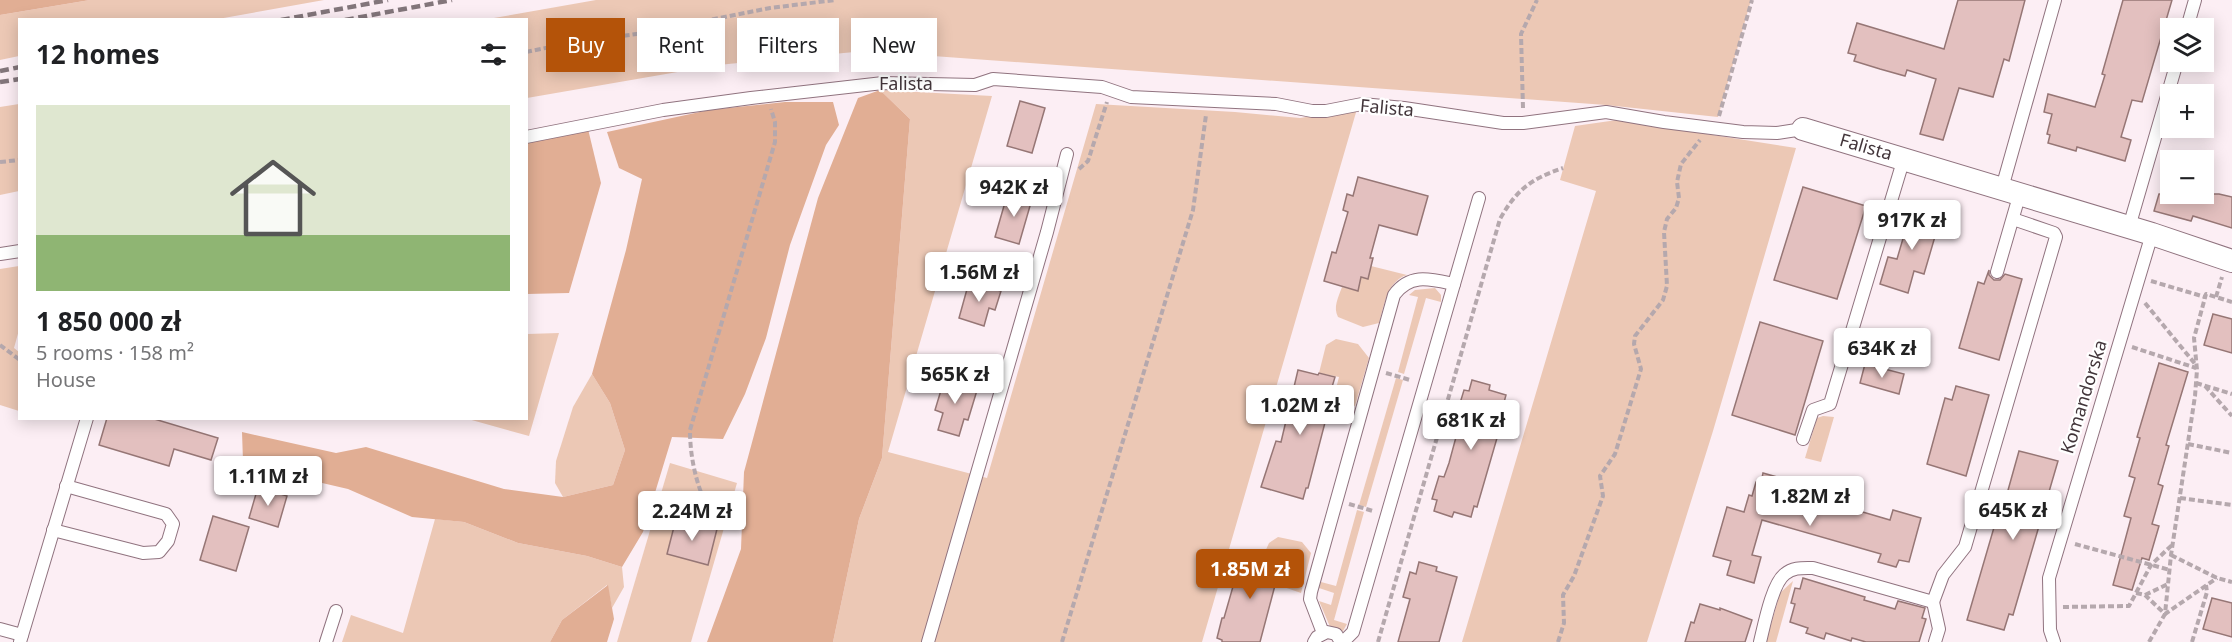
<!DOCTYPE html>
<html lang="en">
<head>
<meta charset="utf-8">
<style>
  :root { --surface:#fff; --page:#f6f6f6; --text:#202124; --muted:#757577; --accent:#b45309 }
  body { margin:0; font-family:"Noto Sans",sans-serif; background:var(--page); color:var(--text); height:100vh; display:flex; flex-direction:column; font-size:22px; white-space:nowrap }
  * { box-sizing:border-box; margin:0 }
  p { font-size:20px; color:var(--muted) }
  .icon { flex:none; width:33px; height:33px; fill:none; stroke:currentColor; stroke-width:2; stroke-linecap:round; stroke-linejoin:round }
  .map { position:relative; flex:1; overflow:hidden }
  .panel { position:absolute; left:18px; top:18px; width:510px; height:402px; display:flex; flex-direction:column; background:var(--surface); border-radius:0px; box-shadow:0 3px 15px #0003 }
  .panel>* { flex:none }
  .hud { position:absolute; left:546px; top:18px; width:570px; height:54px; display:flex; gap:12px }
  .buttons { position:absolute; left:2160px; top:18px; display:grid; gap:12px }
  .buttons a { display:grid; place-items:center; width:54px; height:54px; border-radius:0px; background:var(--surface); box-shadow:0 3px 15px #0003; font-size:30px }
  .price { position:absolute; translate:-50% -51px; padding:0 14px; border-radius:6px; background:#fff; color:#222; font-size:20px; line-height:39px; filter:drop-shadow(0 2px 3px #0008) }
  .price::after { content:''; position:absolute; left:50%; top:36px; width:18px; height:14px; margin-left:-9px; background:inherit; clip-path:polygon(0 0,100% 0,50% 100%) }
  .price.active { background:var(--accent); color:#fff }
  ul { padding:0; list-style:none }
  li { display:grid; align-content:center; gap:12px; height:318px; padding:0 18px }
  li span { display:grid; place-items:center; height:186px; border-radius:0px; color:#555 }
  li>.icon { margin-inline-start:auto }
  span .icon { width:108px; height:108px; fill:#fffc; stroke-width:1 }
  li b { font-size:26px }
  h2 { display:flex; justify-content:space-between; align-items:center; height:72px; padding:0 18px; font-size:26px }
  .tag { padding:0 21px; border-radius:0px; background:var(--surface); box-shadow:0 3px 15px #0003; font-size:21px; line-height:54px }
  .tag.active { background:var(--accent); color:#fff }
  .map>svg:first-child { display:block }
  .green { fill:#ecc8b5 }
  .forest { fill:#e1ae94 }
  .building { fill:#e3c0bf; stroke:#967675; stroke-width:1.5 }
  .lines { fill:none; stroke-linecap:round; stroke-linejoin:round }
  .lane-casing { stroke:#90737f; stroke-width:14 }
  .street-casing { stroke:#90737f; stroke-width:24 }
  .path { stroke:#b5a8ad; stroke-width:4; stroke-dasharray:6 3; stroke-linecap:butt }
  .lane { stroke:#fff; stroke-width:12 }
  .street { stroke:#fff; stroke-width:22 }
  .rail { stroke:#83767b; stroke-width:4.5; stroke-dasharray:9 4.5; stroke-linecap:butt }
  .labels { text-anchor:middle; stroke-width:4.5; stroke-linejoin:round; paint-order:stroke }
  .street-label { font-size:18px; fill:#42353a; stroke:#fff }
</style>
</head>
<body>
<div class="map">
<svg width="2232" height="642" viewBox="0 0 2232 642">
  <rect width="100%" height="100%" fill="#fceef4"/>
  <g class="green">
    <polygon points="90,0 324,0 218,19 20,20 19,56 0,60 0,15"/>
    <polygon points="596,0 1751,0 1718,117 1606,105 865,51 718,65 527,98 526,20 488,19"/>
    <polygon points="880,90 992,96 888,452 987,478 1096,104 1235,112 1300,118 1357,109 1202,642 833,642 859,519 882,458 910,119"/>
    <polygon points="19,104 19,191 0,195 0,107"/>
    <polygon points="1617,120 1796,148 1713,431 1647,642 1462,642 1596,191 1560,180 1575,126"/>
    <polygon points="19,266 19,330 14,348 19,352 19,411 0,405 0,269"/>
    <path d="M1371,266L1407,275C1387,281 1384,306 1379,323L1363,327L1338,317C1333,307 1338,298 1342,287L1358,291L1361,277L1368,279Z"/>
    <polygon points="1435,288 1441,295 1441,302 1426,298 1404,374 1398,372 1418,297 1409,295 1415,290"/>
    <polygon points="559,333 529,436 468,419 526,418 527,334"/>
    <polygon points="1336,339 1358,344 1369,358 1355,406 1333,400 1339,377 1319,373 1326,345"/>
    <polygon points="592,374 610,403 625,450 613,485 563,497 555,483 556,461 573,407"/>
    <polygon points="1396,378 1403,380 1366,507 1359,505"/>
    <polygon points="1823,416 1834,417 1821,462 1805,458 1817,418"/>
    <polygon points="670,463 737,483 691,642 617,642"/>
    <polygon points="1357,510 1364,512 1334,620 1347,624 1343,631 1339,632 1331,629 1319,601 1331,605 1334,593 1319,588 1321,582 1336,586"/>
    <polygon points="435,519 464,522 518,543 587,556 622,567 624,587 612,608 607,585 562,620 550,642 342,642 351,615 403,633"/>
    <polygon points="1278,537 1302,542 1311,553 1301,593 1275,584 1273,572 1277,558 1264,554 1269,543"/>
    <polygon points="1793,581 1776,642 1766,642 1780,593"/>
  </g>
  <g class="forest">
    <polygon points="0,0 90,0 0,15"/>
    <polygon points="880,90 910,119 882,458 859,519 833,642 707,642 741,549 744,472 818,198 858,98"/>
    <polygon points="785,102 833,102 839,125 826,145 790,245 766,338 745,394 723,439 672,437 643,532 622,567 587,556 518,543 464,522 412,517 348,489 292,476 243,461 242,432 336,453 366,447 504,489 563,497 613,485 625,450 610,403 592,374 626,250 642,179 619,168 607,132 709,110"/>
    <polygon points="588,129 601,183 569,293 527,294 526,143"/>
    <polygon points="608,585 614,619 607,642 550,642 562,620"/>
  </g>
  <g class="building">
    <polygon points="1958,0 2025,0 2009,61 2004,59 1993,97 1959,88 1943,140 1920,134 1936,79 1907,70 1905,76 1880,69 1854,61 1856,55 1848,53 1857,23 1944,49"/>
    <polygon points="2123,0 2172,0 2142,102 2132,100 2121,137 2131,140 2125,161 2077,147 2076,151 2048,143 2050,135 2047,134 2052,114 2044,112 2048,94 2095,107 2105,75 2102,74"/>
    <polygon points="1020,101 1045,108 1032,153 1007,146"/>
    <polygon points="1358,177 1428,196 1417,235 1379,225 1370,258 1373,258 1368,279 1361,277 1358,291 1324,281 1332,252 1336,253 1348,212 1343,210 1347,194 1353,196"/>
    <polygon points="1803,187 1866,206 1837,299 1774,280"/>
    <polygon points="1008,192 1032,199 1019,244 995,237"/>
    <polygon points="2159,194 2219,194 2232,197 2232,228 2193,216 2191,221 2154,211"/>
    <polygon points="1912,208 1941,216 1924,274 1914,271 1908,293 1880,284 1888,257 1897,259"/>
    <polygon points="1989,270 1989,275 1994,280 2000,280 2005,274 2022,279 1999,360 1959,348 1978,282 1984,284"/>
    <polygon points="969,282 1001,291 995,310 989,308 984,326 959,318"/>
    <polygon points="2213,314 2232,319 2232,353 2204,345"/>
    <polygon points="1760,322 1823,341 1795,435 1732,415"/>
    <polygon points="2159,363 2188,372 2166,445 2169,446 2158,484 2163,486 2152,524 2159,526 2149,560 2142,558 2132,590 2113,585 2131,518 2124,516 2135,478 2129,476 2140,438 2137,437"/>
    <polygon points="1865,364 1904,374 1899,394 1860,383"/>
    <polygon points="1298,370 1318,375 1319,373 1335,377 1332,387 1334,388 1308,488 1306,488 1303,499 1261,487 1276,441 1281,442"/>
    <polygon points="945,377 978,387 968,420 964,419 959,436 938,430 943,413 935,410"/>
    <polygon points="1472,380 1490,385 1489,390 1506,395 1503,406 1506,407 1477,507 1474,506 1471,517 1454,512 1452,517 1434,511 1437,500 1432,499 1439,476 1444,477 1449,463 1462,415 1457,413 1464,390 1469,391"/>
    <polygon points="1956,386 1989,395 1966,476 1927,464 1945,398 1952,400"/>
    <polygon points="107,418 151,418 218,438 211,460 174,449 169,466 99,445"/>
    <polygon points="2019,451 2058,461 2013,615 2009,614 2004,630 1967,620 2002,500 2005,501"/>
    <polygon points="1763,473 1784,479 1781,488 1890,520 1893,510 1921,518 1909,562 1899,560 1896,567 1878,562 1881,554 1762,520 1752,555 1761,557 1754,583 1727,575 1731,561 1713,556 1727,507 1744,512 1749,495 1752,496 1756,482 1761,483"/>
    <polygon points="258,487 287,496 278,527 249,518"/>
    <polygon points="213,516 249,527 236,571 200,560"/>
    <polygon points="676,519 717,529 708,565 667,554"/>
    <polygon points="1249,550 1277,557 1273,572 1278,574 1260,642 1222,642 1222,640 1217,638 1222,618 1224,618 1240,562 1245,564"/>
    <polygon points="1419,562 1437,567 1436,571 1457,577 1439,642 1398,642 1410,599 1403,597 1410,572 1416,574"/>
    <polygon points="1803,578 1865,597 1864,600 1895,609 1898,601 1925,608 1922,618 1926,619 1919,642 1866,642 1852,638 1851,641 1826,633 1824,639 1806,633 1808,628 1790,622 1795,604 1791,603 1795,588 1800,589"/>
    <polygon points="2212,598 2232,603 2232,637 2203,629"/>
    <polygon points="1700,604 1720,610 1720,608 1752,620 1745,642 1685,642 1691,622 1694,623"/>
  </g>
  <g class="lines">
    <defs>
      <g id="lane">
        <polyline points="2187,28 2195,0"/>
        <polyline points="526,137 663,110 751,98 883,83 975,85 993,79 1102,87 1131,97 1276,104 1312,111 1326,111 1362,104 1404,108 1503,123 1523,123 1606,112 1664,122 1743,132 1777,133 1803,129"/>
        <polyline points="2002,188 2055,0"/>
        <polyline points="2129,227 2177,62"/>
        <polyline points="0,254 20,251"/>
        <polyline points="1997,272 2020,193"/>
        <polyline points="1803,439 1813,410 1830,404 1904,158"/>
        <polyline points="53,530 143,553 159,552 168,541 173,524 166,514 66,486"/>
        <polyline points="1933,602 1939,629 1935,642"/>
        <polyline points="0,629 22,635"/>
        <path d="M1323,633L1310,599L1311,592L1394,295C1410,273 1430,279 1454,284"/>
        <polyline points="20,642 87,418"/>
        <polyline points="326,642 336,611"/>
        <polyline points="928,642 1047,232 1067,154"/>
        <polyline points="1314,642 1317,637 1327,632 1336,634 1341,642"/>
        <polyline points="1343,642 1353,632 1479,198"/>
        <path d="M1760,642C1764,626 1772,583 1785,574C1793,567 1803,568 1813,568L1933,602L1943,575L1965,547L2056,237L2054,233L2013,219"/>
        <polyline points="2054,642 2050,630 2049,578 2152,234"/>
      </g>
      <polyline id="street" points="1803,129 2152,234 2232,261"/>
    </defs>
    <use href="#lane" class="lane-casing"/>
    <use href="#street" class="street-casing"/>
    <g class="path">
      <polyline points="526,52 570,43 644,33 770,8 835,0"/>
      <polyline points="1523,108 1521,34 1537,0"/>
      <polyline points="1719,116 1752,0"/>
      <polyline points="0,162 20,160"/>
      <polyline points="1079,169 1088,161 1107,102"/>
      <polyline points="2151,281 2205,297"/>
      <polyline points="2216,297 2222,277"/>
      <polyline points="2145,303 2196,365"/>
      <polyline points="0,345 20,360"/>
      <polyline points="2132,347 2196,368"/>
      <polyline points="1386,373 1410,380"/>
      <polyline points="2196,383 2232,394"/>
      <polyline points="2205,386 2232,416"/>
      <polyline points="2188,444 2232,453"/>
      <polyline points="2180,498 2232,505"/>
      <polyline points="1349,504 1373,511"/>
      <path d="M706,517L708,509C696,484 690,457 690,430L775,142V122L771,109"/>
      <polyline points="2075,544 2170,570"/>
      <polyline points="2171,555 2217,578 2232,582"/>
      <polyline points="2136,593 2145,595 2165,614 2217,578"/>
      <polyline points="2145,595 2168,584"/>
      <polyline points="2063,607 2129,606 2151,565 2173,544"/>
      <polyline points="1062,642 1193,210 1206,115"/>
      <path d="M1378,642L1500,219C1517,189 1531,179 1563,168"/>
      <polyline points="1558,642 1564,623 1563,595 1574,576 1603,496 1600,476 1615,454 1641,369 1634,344 1635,336 1663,300 1667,286 1664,232 1667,219 1676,208 1679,198 1677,182 1681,164 1700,140"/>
      <polyline points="2149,642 2165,614 2171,555 2195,396 2197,370 2194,338 2206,294 2232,302"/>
      <polyline points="2192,642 2207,592 2206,585"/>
    </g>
    <use href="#lane" class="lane"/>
    <use href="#street" class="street"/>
    <g class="rail">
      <polyline points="281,20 388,0"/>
      <polyline points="345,20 452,0"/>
      <polyline points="0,71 20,67"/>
      <polyline points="0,82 20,79"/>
    </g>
  </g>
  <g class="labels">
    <g class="street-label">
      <text x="906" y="90">Falista</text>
      <text transform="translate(1387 108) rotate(5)" y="6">Falista</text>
      <text transform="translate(1866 147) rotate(16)" y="6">Falista</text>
      <text transform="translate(2084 397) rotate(-73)" y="6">Komandorska</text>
    </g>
  </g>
</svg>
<div class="buttons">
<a><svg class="icon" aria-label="layers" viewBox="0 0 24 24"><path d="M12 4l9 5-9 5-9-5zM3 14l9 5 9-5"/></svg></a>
<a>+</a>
<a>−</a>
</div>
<b class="price" style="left:1014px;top:218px">942K zł</b>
<b class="price" style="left:1912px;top:251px">917K zł</b>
<b class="price" style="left:979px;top:303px">1.56M zł</b>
<b class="price" style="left:1882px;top:379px">634K zł</b>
<b class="price" style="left:955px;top:405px">565K zł</b>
<b class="price" style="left:1300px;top:436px">1.02M zł</b>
<b class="price" style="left:1471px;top:451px">681K zł</b>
<b class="price" style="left:268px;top:507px">1.11M zł</b>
<b class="price" style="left:1810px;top:527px">1.82M zł</b>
<b class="price" style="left:2013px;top:541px">645K zł</b>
<b class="price" style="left:692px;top:542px">2.24M zł</b>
<b class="price active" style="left:1250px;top:600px">1.85M zł</b>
<div class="hud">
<a class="tag active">Buy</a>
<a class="tag">Rent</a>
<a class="tag">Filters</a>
<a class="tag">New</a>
</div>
<section class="panel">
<h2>12 homes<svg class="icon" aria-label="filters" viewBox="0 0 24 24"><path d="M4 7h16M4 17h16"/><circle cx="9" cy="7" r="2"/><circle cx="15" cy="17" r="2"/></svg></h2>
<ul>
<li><span style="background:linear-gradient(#dfe7d0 70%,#8fb573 0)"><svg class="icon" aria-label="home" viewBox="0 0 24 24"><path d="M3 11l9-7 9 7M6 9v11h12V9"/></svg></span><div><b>1 850 000 zł</b><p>5 rooms · 158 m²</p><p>House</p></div></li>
</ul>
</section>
</div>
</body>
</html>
